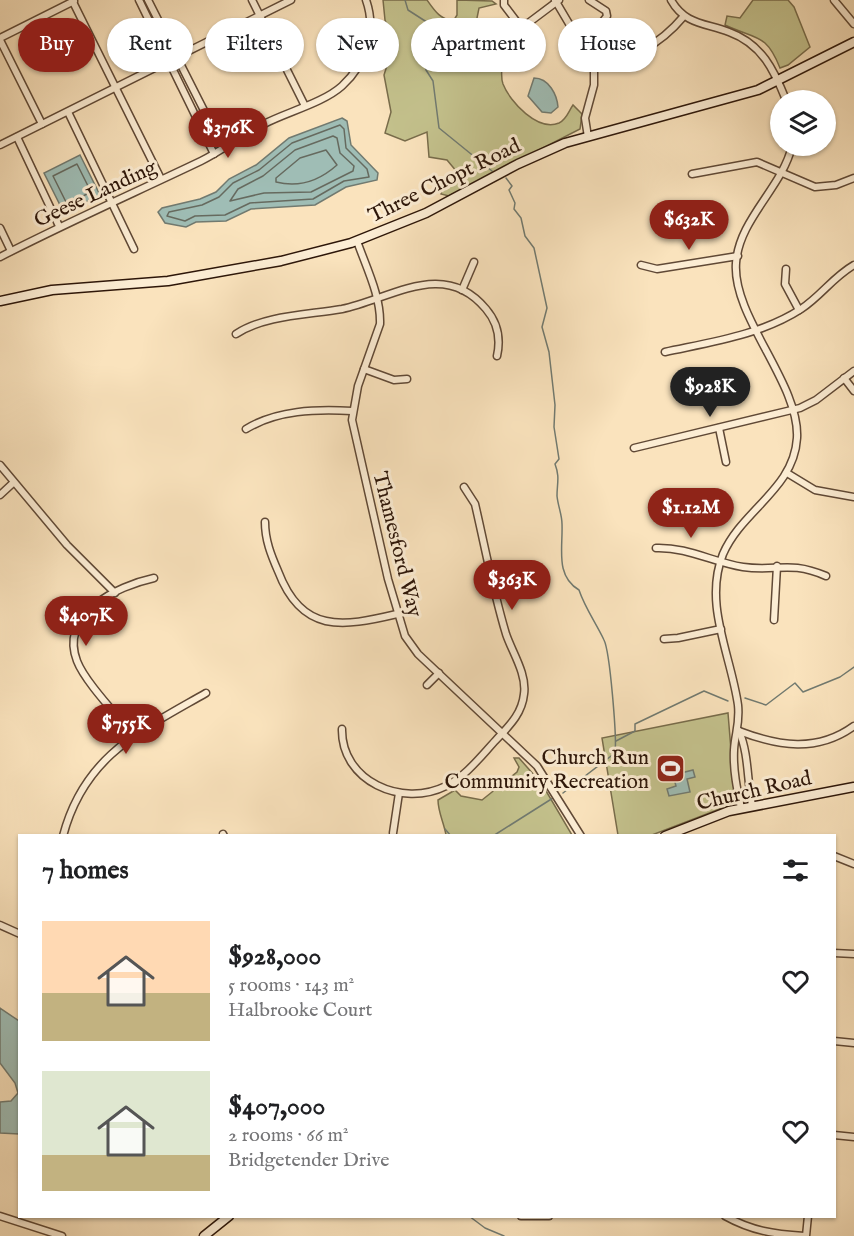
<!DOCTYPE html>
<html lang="en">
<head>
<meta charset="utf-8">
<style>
  :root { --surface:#fff; --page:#f6f6f6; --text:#202124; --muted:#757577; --accent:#8f2418 }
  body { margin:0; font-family:"IM FELL English",serif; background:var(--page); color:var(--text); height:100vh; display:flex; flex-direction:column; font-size:22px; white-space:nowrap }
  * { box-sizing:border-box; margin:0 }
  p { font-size:20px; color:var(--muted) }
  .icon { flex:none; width:33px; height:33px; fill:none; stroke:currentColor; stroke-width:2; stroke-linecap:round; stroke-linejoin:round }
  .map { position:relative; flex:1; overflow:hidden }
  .details { position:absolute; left:18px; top:834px; width:818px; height:384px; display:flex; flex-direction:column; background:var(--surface); border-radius:0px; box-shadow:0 2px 4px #0004 }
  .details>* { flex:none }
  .banner { position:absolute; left:18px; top:18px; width:819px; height:54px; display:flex; gap:12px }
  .controls { position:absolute; left:770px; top:90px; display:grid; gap:12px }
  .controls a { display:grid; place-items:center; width:66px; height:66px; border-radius:50%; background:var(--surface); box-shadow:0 2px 4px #0004; font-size:30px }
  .price { position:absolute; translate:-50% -51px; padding:0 14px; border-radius:21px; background:var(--accent); color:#fff; font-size:20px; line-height:39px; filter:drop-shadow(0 2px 3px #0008) }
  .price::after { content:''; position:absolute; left:50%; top:36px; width:18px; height:14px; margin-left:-9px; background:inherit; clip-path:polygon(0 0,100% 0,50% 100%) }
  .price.active { background:#222; color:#fff }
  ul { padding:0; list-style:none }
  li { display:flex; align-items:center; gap:18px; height:150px; padding:0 24px }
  li span { display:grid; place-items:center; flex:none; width:168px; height:120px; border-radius:0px; color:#555 }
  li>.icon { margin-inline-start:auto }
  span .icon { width:72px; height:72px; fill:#fffc; stroke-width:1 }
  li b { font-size:26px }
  h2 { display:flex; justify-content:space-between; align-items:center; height:72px; padding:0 24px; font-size:26px }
  .chip { padding:0 21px; border-radius:27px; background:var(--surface); box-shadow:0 2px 4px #0004; font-size:21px; line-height:54px }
  .chip.active { background:var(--accent); color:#fff }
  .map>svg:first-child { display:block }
  .green { fill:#c4c28d; stroke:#786c4b; stroke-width:1.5 }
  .water { fill:#9fbdb5; stroke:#717a70; stroke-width:1.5 }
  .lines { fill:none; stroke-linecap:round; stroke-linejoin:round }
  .shore { stroke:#666a5f; stroke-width:1.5 }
  .stream { stroke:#717a70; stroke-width:1.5 }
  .street-casing { stroke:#604936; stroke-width:9 }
  .secondary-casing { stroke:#2d1609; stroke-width:11 }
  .street { stroke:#fcedd4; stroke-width:6 }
  .secondary { stroke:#fcedd4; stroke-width:8 }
  .labels { text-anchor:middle; stroke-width:6; stroke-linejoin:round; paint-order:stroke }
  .street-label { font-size:21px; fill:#2d1609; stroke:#fcedd4 }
  .poi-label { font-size:21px; fill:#2d1609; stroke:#fcedd4; text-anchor:end }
</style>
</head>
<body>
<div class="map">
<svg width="854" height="1236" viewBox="0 0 854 1236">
  <rect width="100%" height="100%" fill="#fae3bd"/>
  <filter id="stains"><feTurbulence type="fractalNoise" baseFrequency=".00333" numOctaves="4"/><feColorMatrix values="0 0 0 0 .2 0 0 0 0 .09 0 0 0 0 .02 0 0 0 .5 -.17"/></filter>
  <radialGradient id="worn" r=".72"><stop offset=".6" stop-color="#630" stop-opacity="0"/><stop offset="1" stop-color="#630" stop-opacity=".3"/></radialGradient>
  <g class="green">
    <path d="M383,0H427C434,10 441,21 454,20L457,15V0L492,1L496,4L479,8L477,18C483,31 495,40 500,52C505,63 499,73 503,84C510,102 538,132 559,123C567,119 568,112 573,105L582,114L580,129L449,196L441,194L442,189L456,178L457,172L447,160L429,157L427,132L405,141L385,133L391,112L384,75L394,43L385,20Z"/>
    <path d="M753,0H788L794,7L810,47L788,65L780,68C766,33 757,40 725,25L727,16L740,18Z"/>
    <polygon points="728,713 735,800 725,807 652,835 618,835 602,738"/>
    <path d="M514,758H519L542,784L572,835H446C444,823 438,812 438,800L455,790L461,796L482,800L517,772L519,767Z"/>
  </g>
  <g class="water">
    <path d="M534,78C549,78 557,95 558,107L551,113L542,112L528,96Z"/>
    <polygon points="342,118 347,121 351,145 378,173 377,180 346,187 315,205 251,209 226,221 196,222 186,227 165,223 158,212 162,208 200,199 216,192 229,179 256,165 289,138"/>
    <polygon points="80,155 100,195 64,213 44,173"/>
    <polygon points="693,770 695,777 687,779 690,792 669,796 667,789 676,786 673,775"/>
    <polygon points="0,1008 19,1021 19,1134 0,1133 0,1102 11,1101 18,1093 15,1083 0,1063"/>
  </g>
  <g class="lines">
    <g class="shore">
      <polygon points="340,125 344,129 346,148 367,169 369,177 344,181 313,199 250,203 225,215 195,216 185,221 167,216 169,212 202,205 219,197 233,183 259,170 292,143"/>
      <polygon points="333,136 337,138 340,153 354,166 353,171 311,192 264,193 230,201 238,189 263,176 295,150"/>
      <path d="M326,150L337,165C319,181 299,188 276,182V178L300,158Z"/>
      <polygon points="77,164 91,192 67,204 53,176"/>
    </g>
    <g class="stream">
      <polyline points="405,0 408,10 436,28 439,39 425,62 426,70 433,81 439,128 492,171"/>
      <path d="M506,178L512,186L509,190L515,203L514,209L521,218L525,236L534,248L547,308L542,327L549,352L555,405L554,427L559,459L555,464C560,477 557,483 557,496C558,506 562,515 562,524C563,548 555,576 579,590C585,608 596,623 604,640C610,652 617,738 615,753L563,793"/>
      <polyline points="745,698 766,705 795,683 803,692 840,677 854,667"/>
      <polyline points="616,741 635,731 635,724 704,691 728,701"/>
      <polyline points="445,829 451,836"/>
      <polyline points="493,836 553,798"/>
      <polyline points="469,1216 485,1228 504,1236"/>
    </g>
    <defs>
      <g id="street">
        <polyline points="139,0 214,154"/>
        <polyline points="148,0 223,148"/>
        <polyline points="252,0 304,104"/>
        <polyline points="504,0 504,5 520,26 523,27 559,0"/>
        <polyline points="555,0 594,66 594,85 585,118 588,137"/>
        <path d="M671,0C685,25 706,23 729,32C762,44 774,70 786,100"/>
        <polyline points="834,0 854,24"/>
        <polyline points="73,2 161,179"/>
        <polyline points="0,38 74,1"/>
        <polyline points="0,40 42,124"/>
        <polyline points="583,46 607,16 606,11 589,0"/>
        <path d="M594,66C632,58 658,47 684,16"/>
        <polyline points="68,112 134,249"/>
        <polyline points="17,137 59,226"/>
        <polyline points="0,145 291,0"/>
        <polyline points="692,174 757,162 815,187 836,185 854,178"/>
        <polyline points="0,228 11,251"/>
        <path d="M357,241C366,267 381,296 380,324L358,386L352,420L388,579L405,636L418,654L537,766L581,836"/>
        <path d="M0,257C66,223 134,193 201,161C223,150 242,135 264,124C287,112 323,103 342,86C366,64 377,31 366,0"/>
        <polyline points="641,265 657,269 738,256"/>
        <polyline points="786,269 785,284 799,310"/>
        <polyline points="462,290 474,262"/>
        <path d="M236,334C265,315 308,315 342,309C391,299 444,258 486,309C498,323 501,338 497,356"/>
        <path d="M665,352C711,342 761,335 801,309C821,296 833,277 854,265"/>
        <polyline points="364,369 394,380 407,379"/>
        <polyline points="844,378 854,391"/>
        <polyline points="719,428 726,462"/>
        <path d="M246,429C277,410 316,409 352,411"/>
        <polyline points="634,448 800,408 816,400 854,371"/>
        <polyline points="0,465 67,545 115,593"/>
        <polyline points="787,473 815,490 854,497"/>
        <polyline points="0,495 13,483"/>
        <path d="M265,522C265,540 271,555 278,571C302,634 342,627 397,614"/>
        <path d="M656,548C688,547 712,562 743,567C777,572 789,560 826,576"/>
        <polyline points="774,620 777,566"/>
        <polyline points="664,639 678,638 721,629"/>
        <polyline points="427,685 439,673"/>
        <path d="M342,729C341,781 402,808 446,786C466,776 481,756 496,740C509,726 522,714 524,694C527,674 512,652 506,634C493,591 485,547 475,504L464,487"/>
        <path d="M739,731C778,746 817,753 854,726"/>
        <path d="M739,731C749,754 747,781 752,805"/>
        <path d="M133,735C118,716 85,682 77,661C59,614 117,586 154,578"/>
        <path d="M741,808C737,789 733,770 734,750C735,733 740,724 738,705C731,655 703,604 723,554C742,510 794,489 797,438C800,384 732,317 736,263C739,219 782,188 792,146"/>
        <polyline points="393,833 399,793"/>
        <polyline points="223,834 224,836"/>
        <path d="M63,836C84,756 140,731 206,693"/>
        <polyline points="834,856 854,864"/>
        <polyline points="0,925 20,934"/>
        <polyline points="834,953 854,954"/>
        <polyline points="834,1041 854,1043"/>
        <polyline points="834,1135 854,1137"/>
        <polyline points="0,1216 62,1236"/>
        <polyline points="521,1216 549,1216"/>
        <path d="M725,1216C752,1231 774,1234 804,1236"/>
        <polyline points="806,1236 808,1216"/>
      </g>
      <g id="secondary">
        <polyline points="0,301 52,290 168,281 281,261 351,243 426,213 518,164 565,143 758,90 854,42"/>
        <polyline points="665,836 729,811 854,787"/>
        <polyline points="204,1236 229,1216"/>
      </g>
    </defs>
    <use href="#street" class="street-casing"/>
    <use href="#secondary" class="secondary-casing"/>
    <use href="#street" class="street"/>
    <use href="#secondary" class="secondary"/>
  </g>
  <defs>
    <symbol id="stadium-square" viewBox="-11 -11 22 22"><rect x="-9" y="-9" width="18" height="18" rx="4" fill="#8f2418" stroke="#fcedd4"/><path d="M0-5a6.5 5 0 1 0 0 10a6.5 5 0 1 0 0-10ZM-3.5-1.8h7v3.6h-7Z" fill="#fff"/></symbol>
  </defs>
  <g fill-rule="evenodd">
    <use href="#stadium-square" x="654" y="752" width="33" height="33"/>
  </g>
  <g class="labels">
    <g class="street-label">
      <text transform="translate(444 180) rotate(-26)" y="7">Three Chopt Road</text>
      <text transform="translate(95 193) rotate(-25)" y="7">Geese Landing</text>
      <text transform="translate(398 544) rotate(76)" y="7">Thamesford Way</text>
      <text transform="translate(754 790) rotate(-13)" y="7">Church Road</text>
    </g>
    <g class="poi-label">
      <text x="649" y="764">Church Run<tspan x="649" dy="24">Community Recreation</tspan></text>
    </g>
  </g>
  <rect width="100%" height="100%" filter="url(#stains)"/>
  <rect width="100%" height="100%" fill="url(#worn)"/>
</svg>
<div class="controls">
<a><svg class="icon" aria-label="layers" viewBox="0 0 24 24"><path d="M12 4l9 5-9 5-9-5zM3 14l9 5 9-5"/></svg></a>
</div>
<b class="price" style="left:228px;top:159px">$376K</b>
<b class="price" style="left:689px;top:251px">$632K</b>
<b class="price active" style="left:710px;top:418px">$928K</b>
<b class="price" style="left:691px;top:539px">$1.12M</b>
<b class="price" style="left:512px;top:611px">$363K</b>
<b class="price" style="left:86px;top:647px">$407K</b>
<b class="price" style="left:126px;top:755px">$755K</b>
<div class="banner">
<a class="chip active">Buy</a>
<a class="chip">Rent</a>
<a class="chip">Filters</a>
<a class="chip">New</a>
<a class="chip">Apartment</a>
<a class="chip">House</a>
</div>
<section class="details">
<h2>7 homes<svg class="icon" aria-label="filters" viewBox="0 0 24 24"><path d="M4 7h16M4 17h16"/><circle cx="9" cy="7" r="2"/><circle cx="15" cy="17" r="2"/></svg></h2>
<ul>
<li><span style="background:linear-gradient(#ffd9b3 60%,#c2b280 0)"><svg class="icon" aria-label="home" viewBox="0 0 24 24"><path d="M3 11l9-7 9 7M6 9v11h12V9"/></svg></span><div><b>$928,000</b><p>5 rooms · 143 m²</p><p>Halbrooke Court</p></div><svg class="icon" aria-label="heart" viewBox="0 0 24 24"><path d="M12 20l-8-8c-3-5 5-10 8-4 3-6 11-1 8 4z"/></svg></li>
<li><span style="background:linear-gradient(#dfe7d0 70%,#c2b280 0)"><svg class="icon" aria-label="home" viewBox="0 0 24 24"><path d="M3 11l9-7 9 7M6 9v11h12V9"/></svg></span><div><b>$407,000</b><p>2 rooms · 66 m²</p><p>Bridgetender Drive</p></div><svg class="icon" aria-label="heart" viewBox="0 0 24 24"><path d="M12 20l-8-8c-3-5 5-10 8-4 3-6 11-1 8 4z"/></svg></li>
</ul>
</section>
</div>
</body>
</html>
